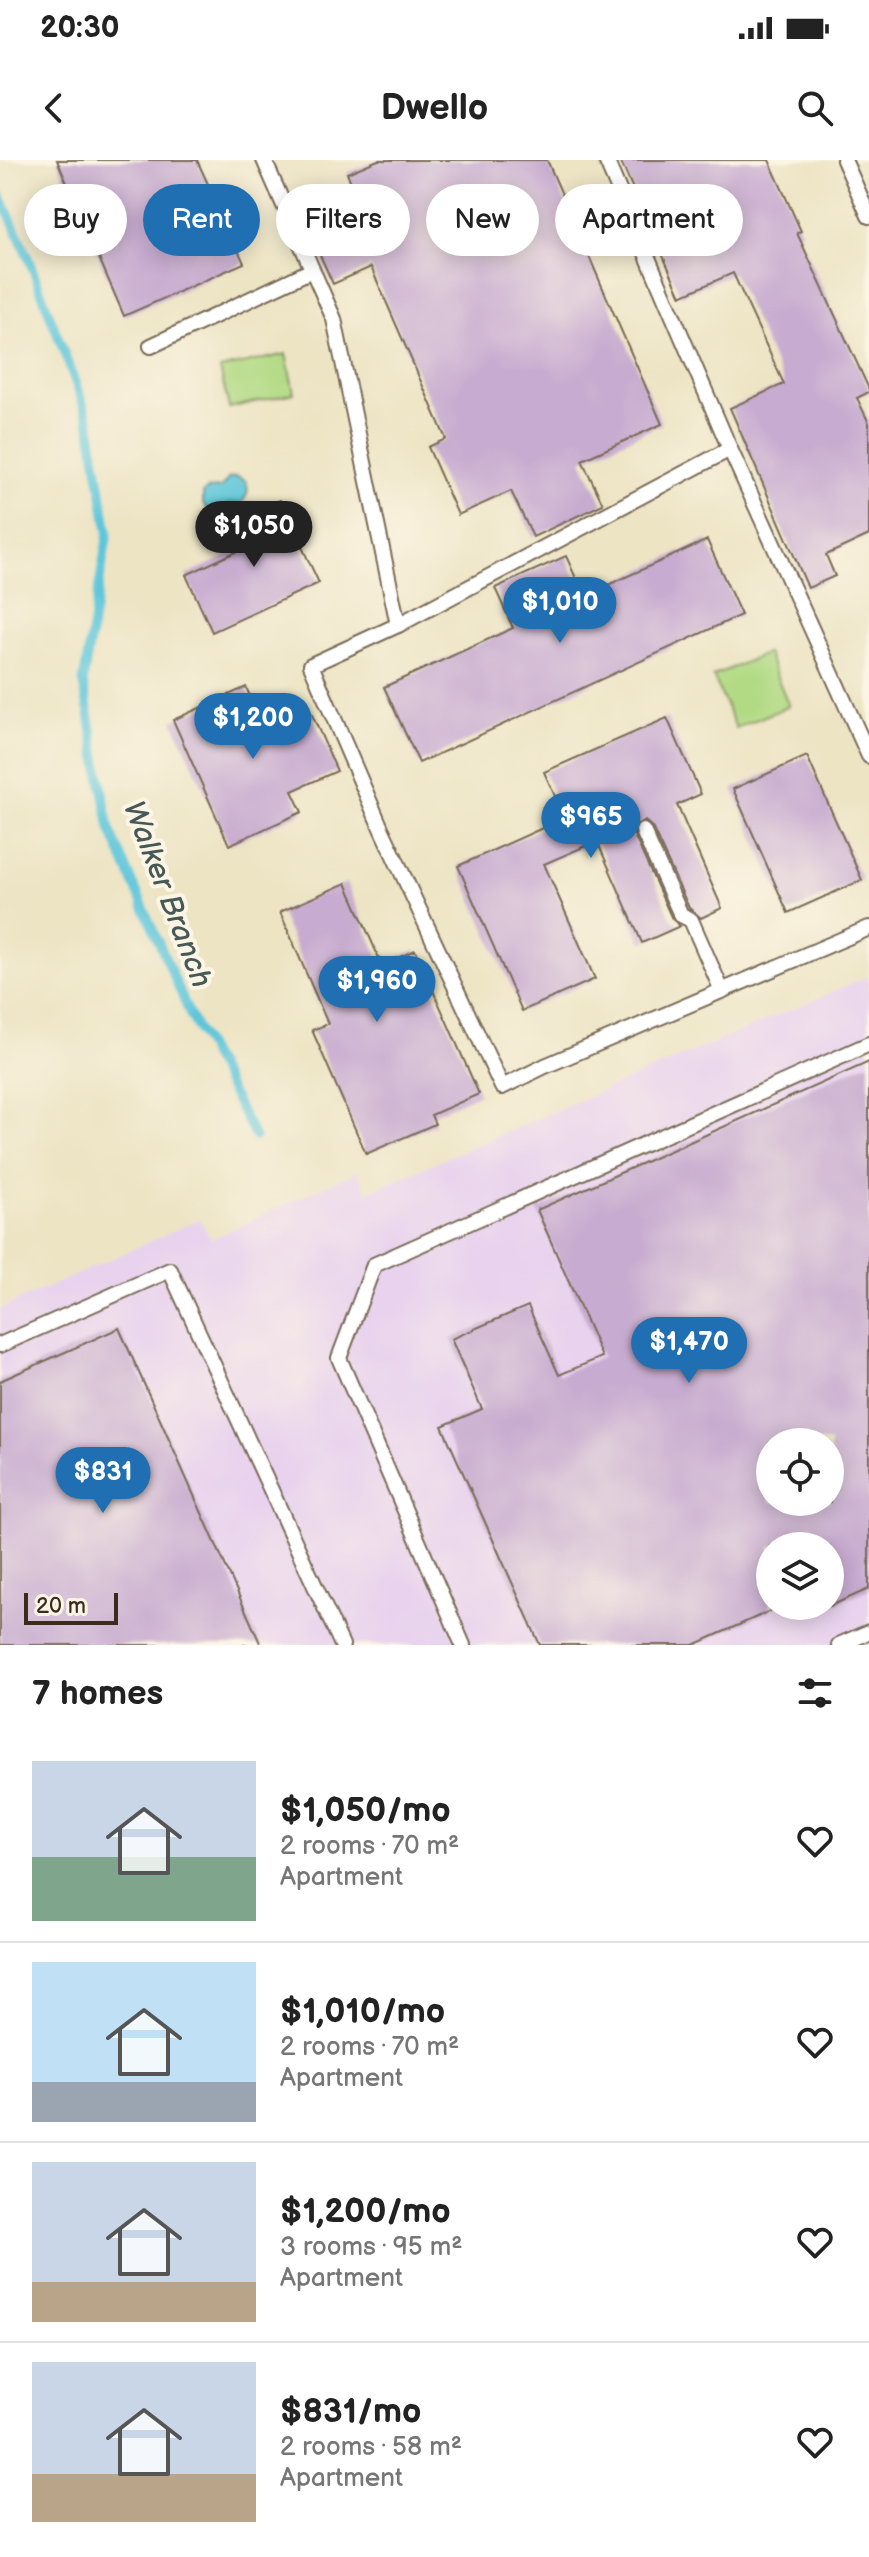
<!DOCTYPE html>
<html lang="en">
<head>
<meta charset="utf-8">
<style>
  :root { --surface:#fff; --page:#f2f2f2; --text:#222; --muted:#767676; --line:#e0e0e0; --accent:#1f6fb2 }
  body { margin:0; font-family:"Balsamiq Sans",sans-serif; background:var(--page); color:var(--text); height:100vh; display:flex; flex-direction:column; font-size:30px; white-space:nowrap }
  * { box-sizing:border-box; margin:0 }
  p { font-size:26px; color:var(--muted) }
  .icon { flex:none; width:44px; height:44px; fill:none; stroke:currentColor; stroke-width:2; stroke-linecap:round; stroke-linejoin:round }
  .map { position:relative; height:1485px; overflow:hidden }
  .details { display:flex; flex-direction:column; background:var(--surface); flex:1 }
  .details>* { flex:none }
  .top-card { position:absolute; left:24px; top:24px; width:822px; height:72px; display:flex; gap:16px }
  .buttons { position:absolute; left:756px; top:1268px; display:grid; gap:16px }
  .buttons a { display:grid; place-items:center; width:88px; height:88px; border-radius:50%; background:var(--surface); box-shadow:0 4px 20px #0003; font-size:40px }
  .scale { position:absolute; left:24px; bottom:20px; width:94px; box-sizing:border-box; padding-left:8px; border:4px solid #3b2a1e; border-top:0; font-size:22px; line-height:28px; white-space:nowrap; color:#3b2a1e; -webkit-text-stroke:6px #fcf5e5; paint-order:stroke }
  .price { position:absolute; translate:-50% -68px; padding:0 18px; border-radius:28px; background:var(--accent); color:#fff; font-size:26px; line-height:52px; filter:drop-shadow(0 2px 4px #0008) }
  .price::after { content:''; position:absolute; left:50%; top:48px; width:24px; height:18px; margin-left:-12px; background:inherit; clip-path:polygon(0 0,100% 0,50% 100%) }
  .price.active { background:#222; color:#fff }
  ul { padding:0; list-style:none }
  li { display:flex; align-items:center; gap:24px; height:200px; padding:0 32px }
  li+li { border-top:2px solid var(--line) }
  li span { display:grid; place-items:center; flex:none; width:224px; height:160px; border-radius:0px; color:#555 }
  li>.icon { margin-inline-start:auto }
  span .icon { width:96px; height:96px; fill:#fffc; stroke-width:1 }
  li b { font-size:34px }
  h2 { display:flex; justify-content:space-between; align-items:center; height:96px; padding:0 32px; font-size:34px }
  .pill { padding:0 28px; border-radius:36px; background:var(--surface); box-shadow:0 4px 20px #0003; font-size:28px; line-height:72px }
  .pill.active { background:var(--accent); color:#fff }
  .status { display:flex; justify-content:space-between; align-items:center; height:56px; padding:0 40px; background:var(--surface); direction:ltr }
  .status svg { height:22px; fill:currentColor }
  header { display:flex; justify-content:space-between; align-items:center; height:104px; padding:0 32px; background:var(--surface); font-size:36px; font-weight:600 }
  .map>svg:first-child { display:block }
  .built { fill:#e8d2ee; fill-rule:evenodd }
  .green { fill:#b2da85; stroke:#768252; stroke-width:2 }
  .water { fill:#5ec6da; stroke:#4c787c; stroke-width:2 }
  .lines { fill:none; stroke-linecap:round; stroke-linejoin:round }
  .stream { stroke:#5ec6da; stroke-width:9 }
  .building { fill:#c7abd0; fill-rule:evenodd }
  .service-casing { stroke:#796b58; stroke-width:18 }
  .service { stroke:#fff; stroke-width:14 }
  .labels { text-anchor:middle; stroke-width:8; stroke-linejoin:round; paint-order:stroke }
  .water-label { font-size:30px; font-style:italic; fill:#465956; stroke:#fcf5e5 }
</style>
</head>
<body>
<div class="status"><b>20:30</b><svg viewBox="0 0 49 12"><path d="M0 12V9h3v3zM5 12V6h3v6zM10 12V3h3v9zM15 12V0h3v12zM26 1h20v11H26zM47 4h2v5h-2z"/></svg></div>
<header><svg class="icon" aria-label="back" viewBox="0 0 24 24"><path d="M15 5l-7 7 7 7"/></svg>Dwello<svg class="icon" aria-label="search" viewBox="0 0 24 24"><circle cx="10" cy="10" r="6"/><path d="M15 15l6 6"/></svg></header>
<div class="map">
<svg width="869" height="1485" viewBox="0 0 869 1485">
  <rect width="100%" height="100%" fill="#fcf5e5"/>
  <filter id="ink" filterUnits="userSpaceOnUse"><feTurbulence type="fractalNoise" baseFrequency=".0125" numOctaves="2"/><feDisplacementMap in="SourceGraphic" scale="16" xChannelSelector="R" yChannelSelector="G"/><feConvolveMatrix kernelMatrix="1 2 1 2 8 2 1 2 1" color-interpolation-filters="sRGB"/></filter>
  <filter id="wash" filterUnits="userSpaceOnUse"><feTurbulence type="fractalNoise" baseFrequency=".006" numOctaves="4" result="noise"/><feDisplacementMap in="SourceGraphic" scale="32" xChannelSelector="R" yChannelSelector="G"/><feGaussianBlur stdDeviation="1.8" result="paint"/><feColorMatrix in="noise" values="0 0 0 0 0 0 0 0 0 0 0 0 0 0 0 0 0 1.4 0 .05"/><feComposite in="paint" operator="in"/></filter>
  <g filter="url(#wash)">
    <rect width="100%" height="100%" fill="#ede4c4"/>
    <path class="built" d="M869,816V1485H0V1149L200,1059L211,1079L358,1011L367,1032ZM770,1282H830V1342H770ZM770,1386H830V1446H770Z"/>
    <g class="green">
      <polygon points="286,194 294,233 229,248 220,209"/>
      <polygon points="767,493 789,546 736,568 713,516"/>
    </g>
    <path class="water" d="M237,317L246,321C249,331 248,337 240,344L230,343L217,352L206,348L203,343V333L208,329L221,328L229,318Z"/>
    <g class="lines">
      <polyline class="stream" points="0,34 28,97 89,259 108,372 83,522 110,669 190,855 255,977"/>
    </g>
    <g id="blocks">
      <g class="building">
        <polygon points="57,0 197,0 244,103 124,156"/>
        <polygon points="378,0 547,0 662,264 582,300 603,344 533,377 511,331 458,355 428,287 446,279 371,107 333,124 301,53 354,29 347,13"/>
        <polygon points="620,0 769,0 801,71 797,73 869,229 869,232 857,238 869,263 869,375 826,395 835,416 808,428 730,248 784,224 733,113 681,136"/>
        <polygon points="280,340 319,423 212,472 186,415 242,389 231,363"/>
        <polygon points="707,380 741,455 419,603 384,527 513,468 495,428 566,396 584,436"/>
        <polygon points="246,527 261,562 306,541 337,611 292,631 302,652 229,685 173,560"/>
        <polygon points="667,558 701,634 677,645 722,748 701,758 689,748 652,667 645,661 635,665 634,675 672,759 680,766 642,783 597,681 544,704 595,819 522,851 458,706 565,658 544,612"/>
        <polygon points="807,596 862,720 788,753 733,629"/>
        <polygon points="346,723 382,805 415,790 479,934 431,955 435,964 366,994 312,870 328,864 280,752"/>
        <path d="M869,902V1429L830,1446V1386H770V1451L694,1485H540L442,1266L482,1249L451,1179L528,1146L559,1215L602,1197L537,1050ZM770,1282H830V1342H770Z"/>
        <polygon points="119,1168 261,1485 0,1485 0,1221"/>
      </g>
    </g>
  </g>
  <g filter="url(#ink)">
    <use href="#blocks" fill-opacity="0" stroke="#796b58" stroke-width="2"/>
    <g class="lines">
      <defs>
        <g id="service">
          <polyline points="264,0 334,159 398,465"/>
          <polyline points="606,0 730,289 869,596"/>
          <polyline points="844,0 869,56"/>
          <polyline points="151,186 312,110"/>
          <polyline points="730,289 398,465 311,505 381,668 502,927 545,906 869,768"/>
          <polyline points="643,671 681,755 691,760 722,831"/>
          <polyline points="0,1185 170,1110 342,1485"/>
          <polyline points="463,1485 339,1198 374,1105 869,884"/>
          <polyline points="839,1485 869,1472"/>
        </g>
      </defs>
      <use href="#service" class="service-casing"/>
      <use href="#service" class="service"/>
    </g>
  </g>
  <g class="labels">
    <g class="water-label">
      <text transform="translate(168 734) rotate(69)" y="10">Walker Branch</text>
    </g>
  </g>
</svg>
<div class="buttons">
<a><svg class="icon" aria-label="locate" viewBox="0 0 24 24"><circle cx="12" cy="12" r="6"/><path d="M12 2v4M12 18v4M2 12h4M18 12h4"/></svg></a>
<a><svg class="icon" aria-label="layers" viewBox="0 0 24 24"><path d="M12 4l9 5-9 5-9-5zM3 14l9 5 9-5"/></svg></a>
</div>
<div class="scale">20 m</div>
<b class="price active" style="left:254px;top:409px">$1,050</b>
<b class="price" style="left:560px;top:485px">$1,010</b>
<b class="price" style="left:253px;top:601px">$1,200</b>
<b class="price" style="left:591px;top:700px">$965</b>
<b class="price" style="left:377px;top:864px">$1,960</b>
<b class="price" style="left:689px;top:1225px">$1,470</b>
<b class="price" style="left:103px;top:1355px">$831</b>
<div class="top-card">
<a class="pill">Buy</a>
<a class="pill active">Rent</a>
<a class="pill">Filters</a>
<a class="pill">New</a>
<a class="pill">Apartment</a>
</div>
</div>
<section class="details">
<h2>7 homes<svg class="icon" aria-label="filters" viewBox="0 0 24 24"><path d="M4 7h16M4 17h16"/><circle cx="9" cy="7" r="2"/><circle cx="15" cy="17" r="2"/></svg></h2>
<ul>
<li><span style="background:linear-gradient(#c9d6e8 60%,#7fa58c 0)"><svg class="icon" aria-label="home" viewBox="0 0 24 24"><path d="M3 11l9-7 9 7M6 9v11h12V9"/></svg></span><div><b>$1,050/mo</b><p>2 rooms · 70 m²</p><p>Apartment</p></div><svg class="icon" aria-label="heart" viewBox="0 0 24 24"><path d="M12 20l-8-8c-3-5 5-10 8-4 3-6 11-1 8 4z"/></svg></li>
<li><span style="background:linear-gradient(#bfe0f5 75%,#9aa5b1 0)"><svg class="icon" aria-label="home" viewBox="0 0 24 24"><path d="M3 11l9-7 9 7M6 9v11h12V9"/></svg></span><div><b>$1,010/mo</b><p>2 rooms · 70 m²</p><p>Apartment</p></div><svg class="icon" aria-label="heart" viewBox="0 0 24 24"><path d="M12 20l-8-8c-3-5 5-10 8-4 3-6 11-1 8 4z"/></svg></li>
<li><span style="background:linear-gradient(#c9d6e8 75%,#b9a48a 0)"><svg class="icon" aria-label="home" viewBox="0 0 24 24"><path d="M3 11l9-7 9 7M6 9v11h12V9"/></svg></span><div><b>$1,200/mo</b><p>3 rooms · 95 m²</p><p>Apartment</p></div><svg class="icon" aria-label="heart" viewBox="0 0 24 24"><path d="M12 20l-8-8c-3-5 5-10 8-4 3-6 11-1 8 4z"/></svg></li>
<li><span style="background:linear-gradient(#c9d6e8 70%,#b9a48a 0)"><svg class="icon" aria-label="home" viewBox="0 0 24 24"><path d="M3 11l9-7 9 7M6 9v11h12V9"/></svg></span><div><b>$831/mo</b><p>2 rooms · 58 m²</p><p>Apartment</p></div><svg class="icon" aria-label="heart" viewBox="0 0 24 24"><path d="M12 20l-8-8c-3-5 5-10 8-4 3-6 11-1 8 4z"/></svg></li>
</ul>
</section>
</body>
</html>
